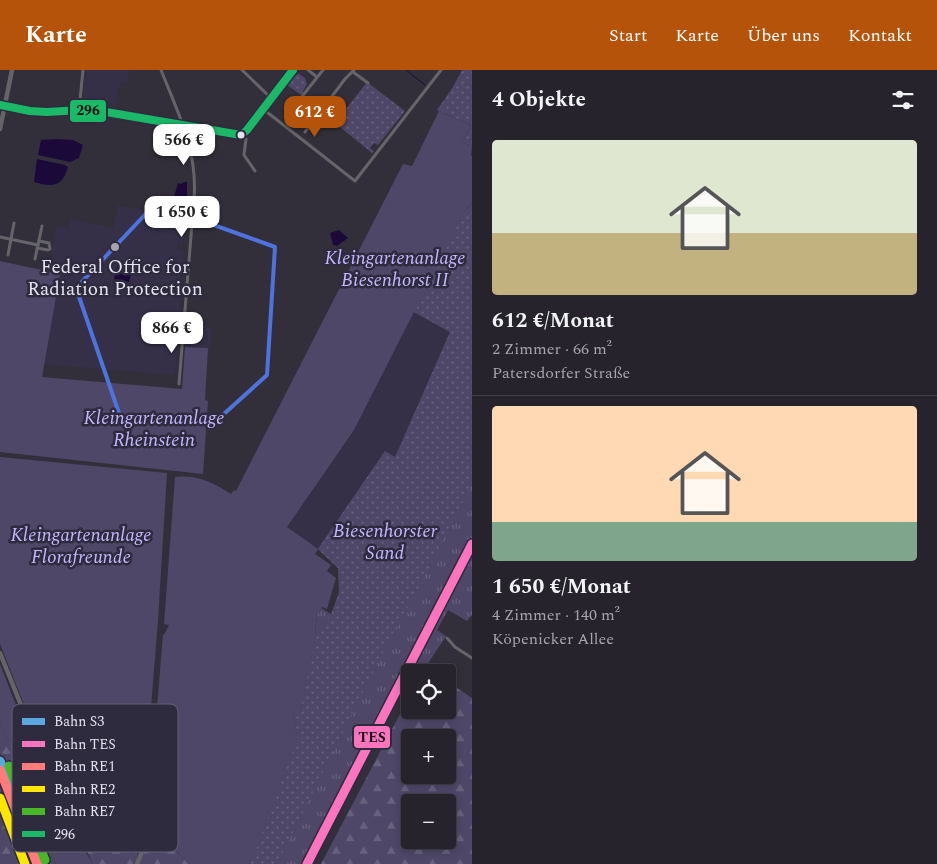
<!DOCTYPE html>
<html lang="de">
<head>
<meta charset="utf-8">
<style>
  :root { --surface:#26232c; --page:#2e2b34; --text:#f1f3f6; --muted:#a4a4a9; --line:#424048; --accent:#b45309 }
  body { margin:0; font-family:Spectral,serif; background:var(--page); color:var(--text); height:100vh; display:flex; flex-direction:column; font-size:19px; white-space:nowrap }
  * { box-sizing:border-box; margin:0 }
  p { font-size:16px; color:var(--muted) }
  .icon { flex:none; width:28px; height:28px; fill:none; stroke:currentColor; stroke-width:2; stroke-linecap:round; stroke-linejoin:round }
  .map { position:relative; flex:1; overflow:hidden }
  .drawer { display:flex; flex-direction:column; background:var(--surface); width:465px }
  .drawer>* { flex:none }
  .tools { position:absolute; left:401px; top:594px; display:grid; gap:10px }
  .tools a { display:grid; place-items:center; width:55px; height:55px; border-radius:5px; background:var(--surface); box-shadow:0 2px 8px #0003,0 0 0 1px var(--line); font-size:25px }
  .price { position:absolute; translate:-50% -42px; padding:0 11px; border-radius:10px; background:#fff; color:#222; font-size:16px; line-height:32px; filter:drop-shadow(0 1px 2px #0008) }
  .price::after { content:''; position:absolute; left:50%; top:30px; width:15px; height:11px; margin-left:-8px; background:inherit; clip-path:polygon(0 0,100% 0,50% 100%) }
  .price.active { background:var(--accent); color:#fff }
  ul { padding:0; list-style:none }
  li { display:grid; align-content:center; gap:10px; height:265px; padding:0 20px }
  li+li { border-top:1px solid var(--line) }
  li span { display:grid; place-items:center; height:155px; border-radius:5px; color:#555 }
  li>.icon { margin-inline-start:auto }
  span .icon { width:90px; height:90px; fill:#fffc; stroke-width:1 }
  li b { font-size:21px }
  h2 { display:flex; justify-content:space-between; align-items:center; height:60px; padding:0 20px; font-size:21px }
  header { display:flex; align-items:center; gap:30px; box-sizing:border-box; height:70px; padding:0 25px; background:var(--accent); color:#fff }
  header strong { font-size:24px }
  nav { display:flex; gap:28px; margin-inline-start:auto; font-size:18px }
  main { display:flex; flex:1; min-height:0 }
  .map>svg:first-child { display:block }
  .built { fill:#353048 }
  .grass { fill:url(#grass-tufts) }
  .forest { fill:url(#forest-firs); fill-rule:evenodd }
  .park { fill:url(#park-dots) }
  .garden { fill:#4e4768 }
  .water { fill:#1b093a }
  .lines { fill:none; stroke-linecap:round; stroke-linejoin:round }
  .stream { stroke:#1b093a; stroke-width:1 }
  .minor { stroke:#656469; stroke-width:3 }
  .tertiary { stroke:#656469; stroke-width:4.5 }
  .rail { stroke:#69676e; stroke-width:1; stroke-dasharray:6 6; stroke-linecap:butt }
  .bus-1-casing { stroke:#2f2b3e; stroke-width:11 }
  .bus-1 { stroke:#1ab867; stroke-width:8 }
  .rail-1-casing { stroke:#2f2b3e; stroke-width:12 }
  .rail-2-casing { stroke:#2f2b3e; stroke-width:12 }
  .rail-3-casing { stroke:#2f2b3e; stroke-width:12 }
  .rail-4-casing { stroke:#2f2b3e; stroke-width:12 }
  .rail-5-casing { stroke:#2f2b3e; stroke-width:12 }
  .rail-1 { stroke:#5ba8e0; stroke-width:9 }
  .rail-2 { stroke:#fc73be; stroke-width:9 }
  .rail-3 { stroke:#ff7a7a; stroke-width:9 }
  .rail-4 { stroke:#ffe600; stroke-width:9 }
  .rail-5 { stroke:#4ab826; stroke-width:9 }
  .marked { fill:none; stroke:#4f73de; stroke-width:4; stroke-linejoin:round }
  .bus-dot { fill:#e4e2ef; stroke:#2f2b3e; stroke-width:2 }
  .poi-dot { fill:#a6a3b0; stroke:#2f2b3e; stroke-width:2 }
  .labels { text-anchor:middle; stroke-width:5; stroke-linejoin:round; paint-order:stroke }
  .park-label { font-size:19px; font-style:italic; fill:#c5b7fe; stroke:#2f2b3e }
  .poi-label { font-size:19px; fill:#e4e2ef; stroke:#2f2b3e }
  .key { fill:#2f2b3e; stroke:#656273; stroke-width:1 }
  .key-label { font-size:14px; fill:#e4e2ef }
  .line-badge { stroke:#2f2b3e; stroke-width:2 }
  .pale-badge-label { font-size:14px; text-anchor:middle; font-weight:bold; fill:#111 }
</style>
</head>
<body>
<header>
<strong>Karte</strong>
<nav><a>Start</a><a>Karte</a><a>Über uns</a><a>Kontakt</a></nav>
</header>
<main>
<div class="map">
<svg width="472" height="794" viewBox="0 0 472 794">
  <defs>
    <pattern id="grass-tufts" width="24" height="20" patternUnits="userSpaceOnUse" patternTransform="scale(1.25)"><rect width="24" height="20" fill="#4e4768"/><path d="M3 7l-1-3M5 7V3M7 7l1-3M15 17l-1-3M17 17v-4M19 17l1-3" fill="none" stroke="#67617e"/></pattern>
    <pattern id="forest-firs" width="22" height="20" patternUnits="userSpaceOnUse" patternTransform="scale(1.25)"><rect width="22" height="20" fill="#4e4768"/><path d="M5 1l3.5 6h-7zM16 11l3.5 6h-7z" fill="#67617e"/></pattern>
    <pattern id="park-dots" width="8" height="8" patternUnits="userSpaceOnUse" patternTransform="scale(1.25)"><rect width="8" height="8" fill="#4e4768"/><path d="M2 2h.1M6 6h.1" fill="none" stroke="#67617e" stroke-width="1.8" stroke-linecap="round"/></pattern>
  </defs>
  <rect width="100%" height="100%" fill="#322f3a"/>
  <g class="built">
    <polygon points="86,0 132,0 128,2 127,13 120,12 115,39 82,36"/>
    <polygon points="167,127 188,132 183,173 179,172 177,174 177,178 184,181 175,305 43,294 60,202 48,199 57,156 68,159 71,149 113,158 118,135 163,145"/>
    <polygon points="414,242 450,261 395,387 385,381 318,479 287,457 354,360"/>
    <polygon points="187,255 212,257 210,278 185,277"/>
    <polygon points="472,470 472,483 421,585 410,602 312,794 306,794 334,741"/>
    <polygon points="0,683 42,794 30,794 0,714"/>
  </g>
  <g class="grass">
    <polygon points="472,133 472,470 334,741 306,794 248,794 298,666 293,643 300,644 310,590 314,578 317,543 321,538 331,544 339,523 338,498 318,479 385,381 395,387 450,262 414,242 463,143"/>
    <polygon points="472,483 472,545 467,551 448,540 437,560 446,566 425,598 415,595"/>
  </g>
  <g class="forest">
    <path d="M448,612L472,628V794H321L410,625V640H448ZM410,668H448V705H410ZM410,732H448V770H410Z"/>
    <polygon points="0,651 6,667 137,789 134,794 93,794 78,762 47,772 56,794 42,794 0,683"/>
    <polygon points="0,714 28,787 30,794 0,794"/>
    <polygon points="147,761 172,777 189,794 139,794"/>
  </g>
  <g class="park">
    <polygon points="462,0 472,0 472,77 463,72 471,55 437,40 453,17"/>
    <polygon points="299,4 305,8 307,14 301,25 287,15 295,5"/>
    <polygon points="367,12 405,41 378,75 374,73 370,78 374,81 372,83 335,53"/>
    <polygon points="472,137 472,414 416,523 392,564 277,794 248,794 297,667 293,643 300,644 315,569 332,542 339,523 339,499 318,479 385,381 395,389 400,378 450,262 414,242 428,218 463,143"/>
  </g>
  <g class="garden">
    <path d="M439,41L471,55L463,72L472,77L471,85L472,86V133L463,143L428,218L414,242L354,360L287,457L318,479L315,484L331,495L327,501L336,508L327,539L322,537C313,548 317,564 314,578C309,600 304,622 300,644H293L297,666H299L254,785L248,794H189L172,777L147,761L163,564L164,565L169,555L164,554L175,407C197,404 214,413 231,424L234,420L236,421L403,94L412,96Z"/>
    <polygon points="0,191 60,204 42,307 182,319 185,277 208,278 205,330 208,331 203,404 0,382"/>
    <polygon points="0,387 167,403 158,550 142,751 25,637 0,574"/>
    <polygon points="0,594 19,643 140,760 141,764 137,789 6,667 0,651"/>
    <polygon points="78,762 85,781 93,794 56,794 47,772"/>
  </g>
  <g class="water">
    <polygon points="57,69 73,70 83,75 79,88 70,92 38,85 41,70"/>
    <path d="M37,89L65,95L68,97C62,118 52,117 34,112Z"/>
    <polygon points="184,112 187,112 187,130 174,127 178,113 181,114"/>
    <polygon points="339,160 348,168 337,176 333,175 330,163"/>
    <polygon points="117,196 129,198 132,201 129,212 114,209"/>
  </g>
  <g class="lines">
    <polyline class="stream" points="406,0 425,15"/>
    <g class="minor">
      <path d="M161,0C178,43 198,81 194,129L179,314"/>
      <polyline points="242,0 271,28"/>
      <polyline points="308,0 317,7"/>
      <polyline points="353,2 368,13"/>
      <polyline points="0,35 30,41 47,42 81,40 106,42 241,65 247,60 293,0"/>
      <polyline points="296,35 314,49"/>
      <polyline points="263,39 355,111 441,0"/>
      <polyline points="292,39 323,0"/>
      <polyline points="79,40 83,0"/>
      <polyline points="319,42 335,55"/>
      <polyline points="305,62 345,9 354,0"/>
      <polyline points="243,63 246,69 244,85 255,101"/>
      <polyline points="0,167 38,175"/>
      <polyline points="37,178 48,180 50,179 49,173 39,171"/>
      <polyline points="8,185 14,153"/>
      <polyline points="35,189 42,156"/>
      <polyline points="447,568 455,577 472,588"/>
    </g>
    <g class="tertiary">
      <polyline points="0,59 12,0"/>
      <path d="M0,583L23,640L142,755C147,767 142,783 137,794"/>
    </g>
    <polyline class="rail" points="310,794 472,479"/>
    <defs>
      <polyline id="bus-1" points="0,35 30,41 47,42 81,40 106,42 241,65 247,60 293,0"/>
    </defs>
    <use href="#bus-1" class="bus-1-casing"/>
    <use href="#bus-1" class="bus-1"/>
    <defs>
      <polyline id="rail-1" points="0,691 40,794"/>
      <polyline id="rail-2" points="307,794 472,474"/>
      <polyline id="rail-3" points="0,700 37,794"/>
      <polyline id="rail-4" points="0,728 25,794"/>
      <polyline id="rail-5" points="9,696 45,790"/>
    </defs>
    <use href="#rail-1" class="rail-1-casing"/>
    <use href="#rail-2" class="rail-2-casing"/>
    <use href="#rail-3" class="rail-3-casing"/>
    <use href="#rail-4" class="rail-4-casing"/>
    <use href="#rail-5" class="rail-5-casing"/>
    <use href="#rail-1" class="rail-1"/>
    <use href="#rail-2" class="rail-2"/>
    <use href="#rail-3" class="rail-3"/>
    <use href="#rail-4" class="rail-4"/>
    <use href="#rail-5" class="rail-5"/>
  </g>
  <path class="marked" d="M155,134L275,177L267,305L215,352L120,346L76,218Z"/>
  <circle class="bus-dot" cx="241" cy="65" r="4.5"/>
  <circle class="poi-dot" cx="115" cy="177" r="5"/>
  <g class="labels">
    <g class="park-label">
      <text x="395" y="194">Kleingartenanlage<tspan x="395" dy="22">Biesenhorst II</tspan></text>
      <text x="154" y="354">Kleingartenanlage<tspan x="154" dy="22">Rheinstein</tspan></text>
      <text x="385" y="467">Biesenhorster<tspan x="385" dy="22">Sand</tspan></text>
      <text x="81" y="471">Kleingartenanlage<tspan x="81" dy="22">Florafreunde</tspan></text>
    </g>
    <g class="poi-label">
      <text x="115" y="203">Federal Office for<tspan x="115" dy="22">Radiation Protection</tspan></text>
    </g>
  </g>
  <rect x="12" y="634" width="166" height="148" rx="8" class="key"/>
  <rect x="22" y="648" width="23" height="7" fill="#5ba8e0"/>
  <rect x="22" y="671" width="23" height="6" fill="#fc73be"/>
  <rect x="22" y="693" width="23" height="7" fill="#ff7a7a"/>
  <rect x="22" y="716" width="23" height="6" fill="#ffe600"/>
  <rect x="22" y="738" width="23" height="7" fill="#4ab826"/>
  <rect x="22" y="761" width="23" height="6" fill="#1ab867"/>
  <g class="key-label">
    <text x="54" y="656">Bahn S3</text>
    <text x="54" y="679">Bahn TES</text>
    <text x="54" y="701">Bahn RE1</text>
    <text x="54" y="724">Bahn RE2</text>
    <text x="54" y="746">Bahn RE7</text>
    <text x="54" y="769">296</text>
  </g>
  <g class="line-badge">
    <rect x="69" y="29" width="38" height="24" rx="5" fill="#1ab867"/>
    <rect x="353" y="655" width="38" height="24" rx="5" fill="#fc73be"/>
  </g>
  <g class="pale-badge-label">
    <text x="88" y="45">296</text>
    <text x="372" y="672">TES</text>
  </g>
</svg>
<div class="tools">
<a><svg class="icon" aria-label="locate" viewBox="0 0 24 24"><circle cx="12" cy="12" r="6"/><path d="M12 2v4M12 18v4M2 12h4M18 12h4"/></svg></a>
<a>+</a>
<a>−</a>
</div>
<b class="price active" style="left:315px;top:68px">612 €</b>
<b class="price" style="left:184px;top:96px">566 €</b>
<b class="price" style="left:182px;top:168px">1 650 €</b>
<b class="price" style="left:172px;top:284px">866 €</b>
</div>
<section class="drawer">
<h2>4 Objekte<svg class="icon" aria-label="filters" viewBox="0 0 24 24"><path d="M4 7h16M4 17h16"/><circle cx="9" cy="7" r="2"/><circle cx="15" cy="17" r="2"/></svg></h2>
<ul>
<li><span style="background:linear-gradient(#dfe7d0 60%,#c2b280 0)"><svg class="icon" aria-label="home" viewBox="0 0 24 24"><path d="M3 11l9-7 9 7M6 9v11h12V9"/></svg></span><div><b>612 €/Monat</b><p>2 Zimmer · 66 m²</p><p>Patersdorfer Straße</p></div></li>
<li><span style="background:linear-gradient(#ffd9b3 75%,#7fa58c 0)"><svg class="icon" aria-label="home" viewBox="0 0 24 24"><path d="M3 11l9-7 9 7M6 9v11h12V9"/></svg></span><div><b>1 650 €/Monat</b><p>4 Zimmer · 140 m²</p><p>Köpenicker Allee</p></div></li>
</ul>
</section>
</main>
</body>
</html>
